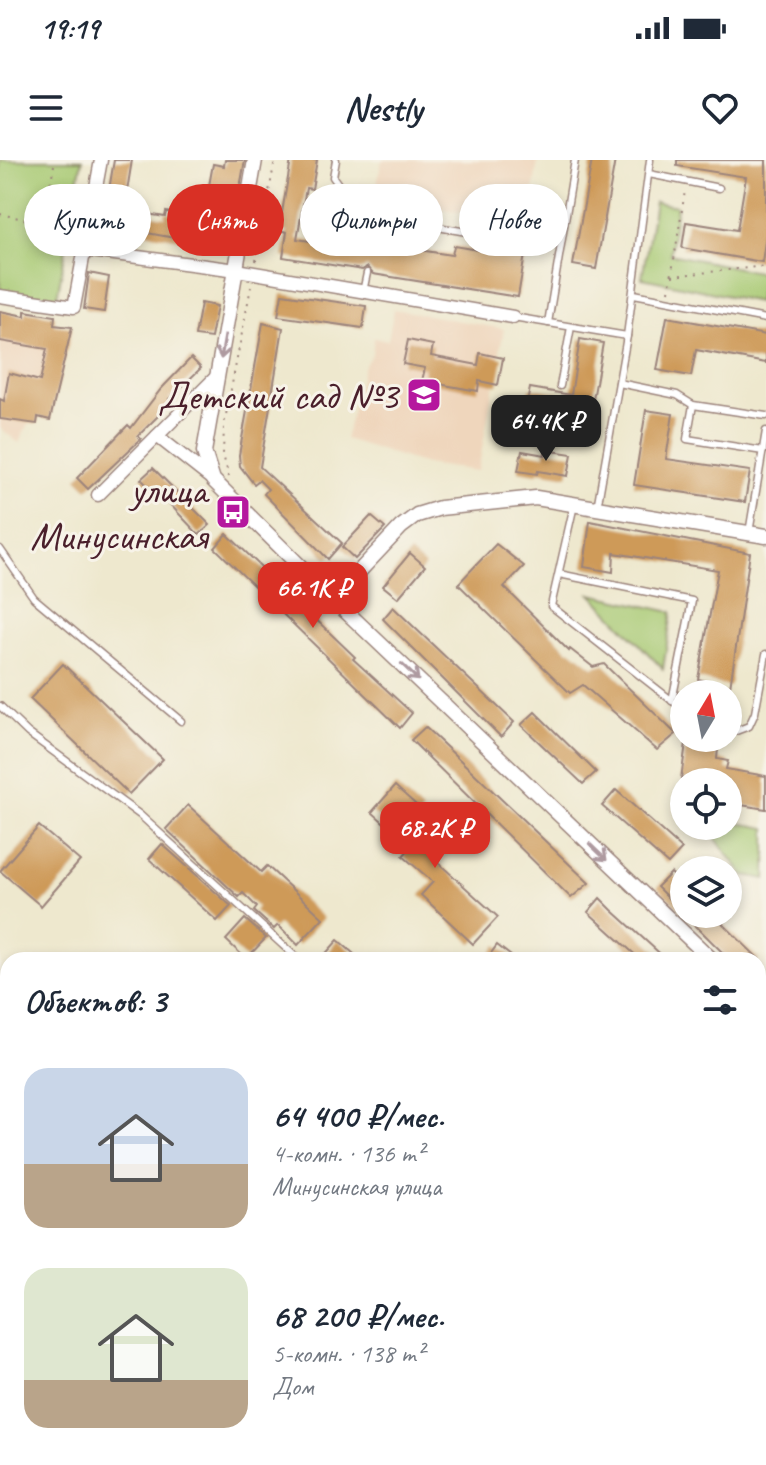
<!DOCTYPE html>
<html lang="ru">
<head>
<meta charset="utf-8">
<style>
  :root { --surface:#fff; --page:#f2f2f3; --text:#1f2937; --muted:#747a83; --accent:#d93025 }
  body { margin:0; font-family:Caveat,sans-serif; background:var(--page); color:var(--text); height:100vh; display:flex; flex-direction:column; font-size:30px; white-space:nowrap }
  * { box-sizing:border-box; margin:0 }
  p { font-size:26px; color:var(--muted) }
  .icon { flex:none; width:44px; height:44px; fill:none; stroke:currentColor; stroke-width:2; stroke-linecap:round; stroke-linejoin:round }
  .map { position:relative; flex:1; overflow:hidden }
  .side { position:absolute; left:0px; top:792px; width:766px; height:514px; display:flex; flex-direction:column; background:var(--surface); border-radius:24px 24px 0 0; box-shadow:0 4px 12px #0003 }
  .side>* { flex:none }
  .top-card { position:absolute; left:24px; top:24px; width:718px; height:72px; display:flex; gap:16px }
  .needle { width:52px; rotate:10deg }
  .tools { position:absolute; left:670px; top:520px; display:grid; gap:16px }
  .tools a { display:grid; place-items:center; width:72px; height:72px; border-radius:50%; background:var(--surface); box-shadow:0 4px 12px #0003; font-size:40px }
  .price { position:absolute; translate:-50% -68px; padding:0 18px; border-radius:16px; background:var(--accent); color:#fff; font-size:26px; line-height:52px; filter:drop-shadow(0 2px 4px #0008) }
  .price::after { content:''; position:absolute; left:50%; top:48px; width:24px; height:18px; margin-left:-12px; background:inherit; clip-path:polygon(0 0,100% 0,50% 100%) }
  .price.active { background:#222; color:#fff }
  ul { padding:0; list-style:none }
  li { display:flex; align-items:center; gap:24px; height:200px; padding:0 24px }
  li span { display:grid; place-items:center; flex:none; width:224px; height:160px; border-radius:24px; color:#555 }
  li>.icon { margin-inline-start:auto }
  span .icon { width:96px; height:96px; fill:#fffc; stroke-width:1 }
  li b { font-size:34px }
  h2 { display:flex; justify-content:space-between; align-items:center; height:96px; padding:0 24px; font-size:34px }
  .pill { padding:0 28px; border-radius:36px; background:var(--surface); box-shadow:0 4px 12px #0003; font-size:28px; line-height:72px }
  .pill.active { background:var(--accent); color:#fff }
  .status { display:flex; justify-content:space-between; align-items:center; height:56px; padding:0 40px; background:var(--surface); direction:ltr }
  .status svg { height:22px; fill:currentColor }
  header { display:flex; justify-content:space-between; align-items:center; height:104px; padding:0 24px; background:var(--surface); font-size:36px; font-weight:700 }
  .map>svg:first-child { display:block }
  .built { fill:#efd6bc }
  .industrial { fill:#cdc2b9 }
  .green { fill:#a7c972; stroke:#78744e; stroke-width:2 }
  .building { fill:#ce9a58 }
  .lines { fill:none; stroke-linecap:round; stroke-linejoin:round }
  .service-casing { stroke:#9c847c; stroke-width:9 }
  .minor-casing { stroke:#9c847c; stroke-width:15 }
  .tertiary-casing { stroke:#9c847c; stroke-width:17 }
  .path { stroke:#9c847c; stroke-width:2; stroke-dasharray:2 6; stroke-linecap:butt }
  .service { stroke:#fff; stroke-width:6 }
  .minor { stroke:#fff; stroke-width:12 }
  .tertiary { stroke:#fff; stroke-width:14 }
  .rail { stroke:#4a1f2b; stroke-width:4; stroke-dasharray:12 6; stroke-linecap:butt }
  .oneway { stroke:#ae9aa0 }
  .labels { text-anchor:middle; stroke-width:6; stroke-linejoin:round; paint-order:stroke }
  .poi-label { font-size:40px; fill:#4a1f2b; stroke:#f7f3e8; text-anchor:end }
</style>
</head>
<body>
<div class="status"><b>19:19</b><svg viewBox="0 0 49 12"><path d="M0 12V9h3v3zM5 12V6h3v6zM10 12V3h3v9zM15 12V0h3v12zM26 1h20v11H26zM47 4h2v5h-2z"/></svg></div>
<header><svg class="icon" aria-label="menu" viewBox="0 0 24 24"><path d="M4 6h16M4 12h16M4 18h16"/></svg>Nestly<svg class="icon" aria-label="heart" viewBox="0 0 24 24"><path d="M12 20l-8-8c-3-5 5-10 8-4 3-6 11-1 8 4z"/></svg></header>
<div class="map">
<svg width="766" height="1305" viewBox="0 0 766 1305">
  <rect width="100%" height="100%" fill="#f7f3e8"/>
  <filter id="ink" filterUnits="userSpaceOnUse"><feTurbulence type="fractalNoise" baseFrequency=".0125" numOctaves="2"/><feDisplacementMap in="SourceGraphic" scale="16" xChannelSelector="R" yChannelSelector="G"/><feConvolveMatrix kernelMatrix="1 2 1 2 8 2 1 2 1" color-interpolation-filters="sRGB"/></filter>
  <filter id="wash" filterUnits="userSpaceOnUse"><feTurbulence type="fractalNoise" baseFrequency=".006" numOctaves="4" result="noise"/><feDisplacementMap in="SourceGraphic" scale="32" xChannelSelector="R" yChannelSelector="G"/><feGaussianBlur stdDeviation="1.8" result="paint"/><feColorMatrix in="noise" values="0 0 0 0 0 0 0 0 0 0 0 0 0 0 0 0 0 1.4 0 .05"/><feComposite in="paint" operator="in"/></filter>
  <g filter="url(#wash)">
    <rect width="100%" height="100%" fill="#eee8ce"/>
    <g class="built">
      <polygon points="382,0 538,0 528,63 374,38"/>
      <polygon points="394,149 504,169 478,311 425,304 345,279 363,208 372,194 374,178 388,180"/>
      <polygon points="0,151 24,156 25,151 55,156 55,165 73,167 50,260 39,257 37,264 28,264 19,283 0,268"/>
    </g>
    <g class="industrial">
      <polygon points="0,1137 8,1146 8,1298 152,1298 159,1305 0,1305"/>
      <polygon points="231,1298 392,1298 399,1305 224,1305"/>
    </g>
    <g class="green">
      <polygon points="0,0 82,0 56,143 0,133"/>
      <polygon points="655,42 677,46 670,94 763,113 758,142 642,118"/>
      <polygon points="591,434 672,452 663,509"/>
      <polygon points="728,661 766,668 766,719 744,715 706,666 728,666"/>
    </g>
    <g id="blocks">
      <g class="building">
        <polygon points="114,0 132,0 124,50 165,57 166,52 203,58 213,4 224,6 225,0 245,0 229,88 120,68 121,63 104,60"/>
        <polygon points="291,0 317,0 312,29 306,28 297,79 365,90 366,82 372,86 378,81 386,82 387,72 408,76 406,88 452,95 454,86 496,93 500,65 529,70 518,137 373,114 367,107 362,110 283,97 287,72 279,70"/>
        <polygon points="592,0 615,0 596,109 573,105"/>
        <polygon points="677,0 766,0 766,75 762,102 682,88 686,62 737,70 746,17 677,6"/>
        <polygon points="89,113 109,117 104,152 84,149"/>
        <polygon points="282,134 366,146 363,168 278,156"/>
        <polygon points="201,143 217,146 211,178 195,176"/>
        <polygon points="0,151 25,156 25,151 55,156 54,165 72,167 50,260 38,257 37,264 0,259 0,239 4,241 9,213 40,221 47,189 0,181"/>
        <polygon points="667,157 766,175 766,203 696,190 691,216 657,210"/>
        <polygon points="263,163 283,168 260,307 342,383 328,399 264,334 268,329 259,320 254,324 240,306 239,295"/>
        <polygon points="580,179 603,183 588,268 524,257 530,228 571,235"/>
        <polygon points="408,180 433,185 431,196 478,205 480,193 503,198 498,225 479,221 478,231 422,221 425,208 403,204"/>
        <polygon points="191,198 201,208 169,239 172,242 138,276 141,279 88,329 77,318 128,265 131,268 161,229"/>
        <polygon points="646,250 673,254 666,299 750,311 745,342 634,325"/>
        <polygon points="545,290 572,294 568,316 538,311 537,314 518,311 522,291 545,295"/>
        <polygon points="153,308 210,365 199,375 165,339 163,341 141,319"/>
        <polygon points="371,356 385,368 355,399 342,387"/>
        <polygon points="590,361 750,393 730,527 698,519 718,410 614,393 613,412 584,407"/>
        <polygon points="227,374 355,497 353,499 412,553 400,568 215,388"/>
        <polygon points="496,384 524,406 504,427 569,491 570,489 593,507 604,504 676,574 657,590 583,525 570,533 458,424"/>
        <polygon points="410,393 425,406 398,438 383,426"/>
        <polygon points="393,447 514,562 501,577 383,459"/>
        <polygon points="63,504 163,599 129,634 30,539"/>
        <polygon points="535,552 596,612 583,624 521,565"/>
        <polygon points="425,567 476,615 589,723 571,738 411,580"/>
        <polygon points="686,583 718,588 717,599 728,601 726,609 766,616 766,649 728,643 728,622 681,619"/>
        <polygon points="395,626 423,651 411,665 440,690 433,698 498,757 473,784 421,735 433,722 403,696 411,687 372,652"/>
        <polygon points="616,630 682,689 668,704 602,646"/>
        <polygon points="188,645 261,712 267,706 323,758 298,785 278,765 274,769 254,751 257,747 243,733 239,737 166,669"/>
        <polygon points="39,666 80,701 41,746 0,711"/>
        <polygon points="162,684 231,746 217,761 149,699"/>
        <polygon points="671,713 684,725 684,754 713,754 760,800 730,800 657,727"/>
        <polygon points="600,738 612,750 667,800 641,800 588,752"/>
        <polygon points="245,759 266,778 246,799 226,780"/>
        <polygon points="338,780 361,800 320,800"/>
        <polygon points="497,785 516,800 486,800"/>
      </g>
    </g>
  </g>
  <g filter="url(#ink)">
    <use href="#blocks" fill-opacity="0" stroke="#9c847c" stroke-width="2"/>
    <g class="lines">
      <defs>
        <g id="service">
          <polyline points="336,0 333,17 373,73 372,80"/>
          <polyline points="649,14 719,28"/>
          <polyline points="373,73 384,58 485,75"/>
          <polyline points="363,132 367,113"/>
          <polyline points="634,134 766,159"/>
          <polyline points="513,157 627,176"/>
          <polyline points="548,163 575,0"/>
          <polyline points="619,223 677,235 693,245 766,256"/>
          <polyline points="560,226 571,167"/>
          <polyline points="693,245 687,279 763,291"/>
          <polyline points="574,345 551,446 684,550"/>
          <polyline points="597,348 627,176 650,0"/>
          <polyline points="749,373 766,271"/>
          <polyline points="0,389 34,438 181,561"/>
          <polyline points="559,414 692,441 672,541"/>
          <polyline points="0,546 28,573 140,655 299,800"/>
          <polyline points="728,569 736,571 749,566 755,553 766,494"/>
          <polyline points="758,891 766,877"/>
          <polyline points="758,941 766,948"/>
          <polyline points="758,1056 766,1047"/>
          <polyline points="524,1305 530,1298"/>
        </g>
        <g id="minor">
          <polyline points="84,90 237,110 513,157"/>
          <polyline points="0,136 74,147 101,0"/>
          <polyline points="157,276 213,320"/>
          <polyline points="98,335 217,216"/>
          <polyline points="676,1298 684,1305"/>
        </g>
        <g id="tertiary">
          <polyline points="255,0 204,292 213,320 333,439 712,800"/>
          <polyline points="333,439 401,367 417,355 440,348 536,338 766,376"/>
          <polyline points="758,844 766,852"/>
          <polyline points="758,1139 766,1131"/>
          <polyline points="604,1305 611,1298"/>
        </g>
      </defs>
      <use href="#service" class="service-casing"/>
      <use href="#minor" class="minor-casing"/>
      <use href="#tertiary" class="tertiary-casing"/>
      <g class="path">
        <polyline points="0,54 42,63 73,81"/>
        <polyline points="43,62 55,0"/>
        <polyline points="256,101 275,0"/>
        <polyline points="672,116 766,106"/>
        <polyline points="669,131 685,31"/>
        <polyline points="229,317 223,295 224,265 251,127"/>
        <polyline points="758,1171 766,1162"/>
        <polyline points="640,1305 646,1298"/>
      </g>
      <use href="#service" class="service"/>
      <use href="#minor" class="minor"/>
      <use href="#tertiary" class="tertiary"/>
      <g class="rail">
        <polyline points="0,865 8,879"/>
        <polyline points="0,906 8,913"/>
        <polyline points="0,926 8,932"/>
        <polyline points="413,1298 420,1305"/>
        <polyline points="449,1298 454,1303"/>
      </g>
    </g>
    <defs><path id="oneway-shaft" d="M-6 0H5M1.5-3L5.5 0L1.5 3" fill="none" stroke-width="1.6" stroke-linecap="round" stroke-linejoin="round" transform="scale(2)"/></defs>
    <g class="oneway">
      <use href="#oneway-shaft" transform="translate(223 187) rotate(100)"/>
      <use href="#oneway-shaft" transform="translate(410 512) rotate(44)"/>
      <use href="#oneway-shaft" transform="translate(598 692) rotate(44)"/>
    </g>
  </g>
  <defs>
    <symbol id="school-square" viewBox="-11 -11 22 22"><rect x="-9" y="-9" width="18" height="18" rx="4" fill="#b5179e" stroke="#f7f3e8"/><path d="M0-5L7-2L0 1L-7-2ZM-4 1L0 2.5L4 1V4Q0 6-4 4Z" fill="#fff"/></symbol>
    <symbol id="bus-square" viewBox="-11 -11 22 22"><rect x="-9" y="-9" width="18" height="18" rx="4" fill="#b5179e" stroke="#f7f3e8"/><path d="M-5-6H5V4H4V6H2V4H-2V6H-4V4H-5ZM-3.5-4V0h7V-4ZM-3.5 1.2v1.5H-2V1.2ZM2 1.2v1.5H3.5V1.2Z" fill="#fff"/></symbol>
  </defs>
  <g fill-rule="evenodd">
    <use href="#school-square" x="404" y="215" width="40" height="40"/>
    <use href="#bus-square" x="213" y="332" width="40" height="40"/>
  </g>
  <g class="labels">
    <g class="poi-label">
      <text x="398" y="249">Детский сад №3</text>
      <text x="207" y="343">улица<tspan x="207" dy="46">Минусинская</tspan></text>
    </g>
  </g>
</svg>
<div class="tools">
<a><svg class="needle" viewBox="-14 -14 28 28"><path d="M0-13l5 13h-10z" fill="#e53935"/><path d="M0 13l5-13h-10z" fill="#747a83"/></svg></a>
<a><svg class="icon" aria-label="locate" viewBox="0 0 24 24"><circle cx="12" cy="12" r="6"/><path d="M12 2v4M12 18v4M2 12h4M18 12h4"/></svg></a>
<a><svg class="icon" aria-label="layers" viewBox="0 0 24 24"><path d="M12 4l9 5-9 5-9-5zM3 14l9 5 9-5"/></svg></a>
</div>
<b class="price active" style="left:546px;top:303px">64.4K ₽</b>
<b class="price" style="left:313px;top:470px">66.1K ₽</b>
<b class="price" style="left:435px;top:710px">68.2K ₽</b>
<div class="top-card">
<a class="pill">Купить</a>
<a class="pill active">Снять</a>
<a class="pill">Фильтры</a>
<a class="pill">Новое</a>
</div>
<section class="side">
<h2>Объектов: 3<svg class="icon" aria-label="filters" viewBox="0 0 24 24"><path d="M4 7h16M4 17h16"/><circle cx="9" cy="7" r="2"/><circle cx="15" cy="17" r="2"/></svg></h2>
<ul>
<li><span style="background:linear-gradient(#c9d6e8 60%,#b9a48a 0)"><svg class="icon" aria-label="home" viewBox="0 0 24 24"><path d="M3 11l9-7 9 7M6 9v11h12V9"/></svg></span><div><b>64 400 ₽/мес.</b><p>4-комн. · 136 m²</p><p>Минусинская улица</p></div></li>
<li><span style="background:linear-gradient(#dfe7d0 70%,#b9a48a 0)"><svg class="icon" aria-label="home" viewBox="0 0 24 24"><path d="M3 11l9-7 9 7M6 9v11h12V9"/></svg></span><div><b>68 200 ₽/мес.</b><p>5-комн. · 138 m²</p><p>Дом</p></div></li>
</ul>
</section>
</div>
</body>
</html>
